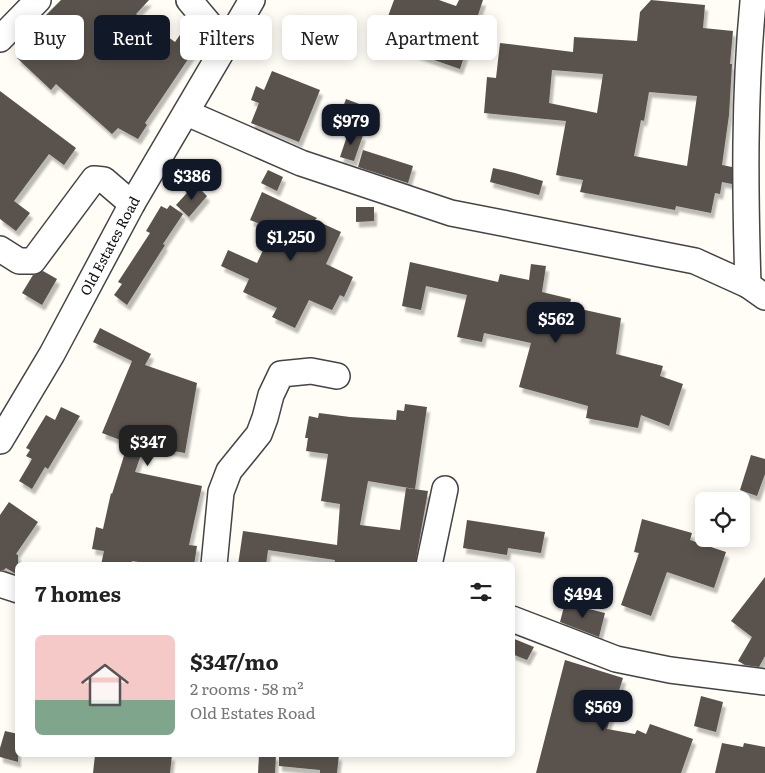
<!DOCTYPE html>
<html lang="en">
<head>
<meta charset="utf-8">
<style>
  :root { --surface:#fff; --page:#f6f6f6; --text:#222; --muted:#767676; --accent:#111827 }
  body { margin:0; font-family:Literata,serif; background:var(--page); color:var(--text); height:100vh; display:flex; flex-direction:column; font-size:19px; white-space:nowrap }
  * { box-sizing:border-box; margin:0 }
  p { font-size:16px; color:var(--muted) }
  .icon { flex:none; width:28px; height:28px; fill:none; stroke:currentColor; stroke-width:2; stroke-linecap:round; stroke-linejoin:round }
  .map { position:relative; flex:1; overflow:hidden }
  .sheet { position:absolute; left:15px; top:562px; width:500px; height:195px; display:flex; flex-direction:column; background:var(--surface); border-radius:8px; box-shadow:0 2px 12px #0003 }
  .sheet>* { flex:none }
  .banner { position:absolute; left:15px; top:15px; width:500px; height:45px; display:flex; gap:10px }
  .controls { position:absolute; left:695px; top:492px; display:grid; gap:10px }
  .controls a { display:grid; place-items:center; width:55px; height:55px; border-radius:8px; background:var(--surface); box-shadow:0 2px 12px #0003; font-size:25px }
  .price { position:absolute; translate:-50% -42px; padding:0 11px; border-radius:10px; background:var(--accent); color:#fff; font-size:16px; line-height:32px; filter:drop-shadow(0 1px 2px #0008) }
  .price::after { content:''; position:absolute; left:50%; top:30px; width:15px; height:11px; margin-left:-8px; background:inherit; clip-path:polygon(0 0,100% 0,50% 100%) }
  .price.on { background:#222; color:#fff }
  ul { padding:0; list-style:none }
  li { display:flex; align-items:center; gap:15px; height:125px; padding:0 20px }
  li span { display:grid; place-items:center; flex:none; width:140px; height:100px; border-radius:8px; color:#555 }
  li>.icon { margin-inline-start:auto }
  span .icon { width:60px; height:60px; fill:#fffc; stroke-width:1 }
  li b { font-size:21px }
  h2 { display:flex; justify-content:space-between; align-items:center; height:60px; padding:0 20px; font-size:21px }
  .pill { padding:0 18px; border-radius:8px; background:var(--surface); box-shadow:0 2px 12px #0003; font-size:18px; line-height:45px }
  .pill.on { background:var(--accent); color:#fff }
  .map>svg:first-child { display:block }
  .building { fill:#5a524d; fill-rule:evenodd; filter:url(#shadow) }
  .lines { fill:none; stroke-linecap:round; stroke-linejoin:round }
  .minor-casing { stroke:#444; stroke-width:28 }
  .minor { stroke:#fff; stroke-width:25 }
  .labels { text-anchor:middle; stroke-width:5; stroke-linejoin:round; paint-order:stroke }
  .street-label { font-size:14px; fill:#111; stroke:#fff }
</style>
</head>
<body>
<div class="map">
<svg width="765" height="773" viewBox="0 0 765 773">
  <defs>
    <filter id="shadow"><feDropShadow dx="3" dy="5.5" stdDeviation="1" flood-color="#0004"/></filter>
  </defs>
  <rect width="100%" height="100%" fill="#fffdf5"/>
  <g class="building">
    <polygon points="61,0 149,0 136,14 175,42 182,32 199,43 145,123 147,125 138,139 118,128 112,134 56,84 51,90 17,58 50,24 43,18"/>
    <polygon points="394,0 439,0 456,6 459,0 483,0 460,69 379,41"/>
    <path d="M651,0L705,5L703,28L733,31L730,64H732L729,115L722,165L732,167V184L722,182L720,194L715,193L711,213L676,206L675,210L580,192L583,180L556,175L566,121L484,113L487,77L496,78L500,43L573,52L574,37L637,41L640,12ZM552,70L603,74L597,113L549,103ZM649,92L697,96L687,166L634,156L641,120L644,121Z"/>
    <polygon points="272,71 320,90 299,142 251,123 259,103 251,100 256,86 264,90"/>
    <polygon points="0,91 76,148 64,165 49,154 14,201 30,213 16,231 0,219"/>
    <polygon points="346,99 370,108 360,132 337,123"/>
    <polygon points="349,130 363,135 354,161 340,157"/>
    <polygon points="363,150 413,166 408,183 358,167"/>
    <polygon points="493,168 515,173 543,181 539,195 490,182"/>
    <polygon points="268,170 283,177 277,191 261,183"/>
    <polygon points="195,184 207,196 189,217 176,205"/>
    <polygon points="262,192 317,218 315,220 341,232 326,264 353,277 344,297 340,295 332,310 309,300 295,328 272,317 277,308 243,292 249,279 221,266 228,250 257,263 273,229 250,220"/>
    <polygon points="170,205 183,214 163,244 165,245 127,305 114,295 122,284 118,282 150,233 146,231 161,206 167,209"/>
    <polygon points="356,207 374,207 374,221 356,222"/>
    <polygon points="410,262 498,282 500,274 529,280 531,264 546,266 542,292 571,299 570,303 576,305 576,308 621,318 616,354 663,366 660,376 683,384 669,426 641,415 638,428 586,418 588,406 519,387 531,343 484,333 482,342 457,337 467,295 426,286 421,310 402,306"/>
    <polygon points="43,271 57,279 42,305 22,293 33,275"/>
    <polygon points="100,328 151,354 145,365 197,383 185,453 144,446 135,472 202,486 189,545 197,546 194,565 158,565 132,561 131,565 101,565 104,551 92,549 96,527 103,529 111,493 112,494 128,443 102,433 132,361 93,342"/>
    <polygon points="405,404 427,407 415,489 368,481 360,525 400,530 406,488 428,491 415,565 334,565 335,560 268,550 266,565 238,565 243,531 337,545 340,504 321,501 328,454 306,451 308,438 305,438 309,416 318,418 319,413 350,417 396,420 397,410 404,411"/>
    <polygon points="61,407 80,416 48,469 45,467 32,489 19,481 32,459 26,456 30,450 26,448 46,415 55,420"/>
    <polygon points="751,455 765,459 765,474 757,496 740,490"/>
    <polygon points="9,502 38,522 16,554 18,555 18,575 6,568 4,570 0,570 0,515"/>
    <polygon points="642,519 692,533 690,540 726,552 714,588 667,572 651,616 621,605 639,553 634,552"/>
    <polygon points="467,520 545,532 541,553 508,548 507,555 463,548"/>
    <polygon points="765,577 765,656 759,667 745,665 738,661 752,637 731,621"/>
    <polygon points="565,603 605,613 599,637 560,622"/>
    <polygon points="512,638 534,647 527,660 512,654"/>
    <polygon points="565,660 623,678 607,729 635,734 637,730 646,734 650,724 693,739 681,773 536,773"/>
    <polygon points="701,696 723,702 716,732 694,726"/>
    <polygon points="5,731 18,734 18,762 0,757 0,748"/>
    <polygon points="722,743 743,747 744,743 765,747 765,773 715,773"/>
    <polygon points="95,755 172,755 170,773 93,773"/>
    <polygon points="259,755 276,755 275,773 258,773"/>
    <polygon points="279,755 339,755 337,773 320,773 320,770 279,766"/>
  </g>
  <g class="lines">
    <defs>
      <g id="minor">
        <polyline points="189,0 226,44"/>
        <polyline points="0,39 38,0"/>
        <polyline points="187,113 301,163 451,213 695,261 748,285 765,297"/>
        <polyline points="0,249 19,261 33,261 94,179 104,180 132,204"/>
        <path d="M748,285C745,190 744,96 753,2"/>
        <polyline points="0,441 52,354 132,204 252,0"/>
        <polyline points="214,565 221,492 229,471 259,434 265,418 271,395 281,374 311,371 337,376"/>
        <polyline points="429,565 445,489"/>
        <polyline points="0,584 18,590"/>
        <polyline points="512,619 616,659 670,670 765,682"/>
      </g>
    </defs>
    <use href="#minor" class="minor-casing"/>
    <use href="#minor" class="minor"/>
  </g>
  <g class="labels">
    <g class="street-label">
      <text transform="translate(110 246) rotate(-62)" y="5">Old Estates Road</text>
    </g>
  </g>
</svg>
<div class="controls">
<a><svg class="icon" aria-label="locate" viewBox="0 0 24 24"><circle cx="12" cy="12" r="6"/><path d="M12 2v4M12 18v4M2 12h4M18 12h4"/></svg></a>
</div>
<b class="price" style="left:351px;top:146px">$979</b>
<b class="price" style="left:192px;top:201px">$386</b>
<b class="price" style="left:291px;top:262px">$1,250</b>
<b class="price" style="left:556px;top:344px">$562</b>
<b class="price on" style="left:148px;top:467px">$347</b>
<b class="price" style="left:583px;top:619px">$494</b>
<b class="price" style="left:603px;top:732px">$569</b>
<div class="banner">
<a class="pill">Buy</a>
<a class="pill on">Rent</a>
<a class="pill">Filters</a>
<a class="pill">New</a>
<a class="pill">Apartment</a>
</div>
<section class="sheet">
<h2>7 homes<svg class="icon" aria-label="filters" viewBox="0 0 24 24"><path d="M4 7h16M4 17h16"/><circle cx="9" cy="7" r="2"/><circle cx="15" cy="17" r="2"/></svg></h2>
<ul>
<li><span style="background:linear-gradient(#f6c9c9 65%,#7fa58c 0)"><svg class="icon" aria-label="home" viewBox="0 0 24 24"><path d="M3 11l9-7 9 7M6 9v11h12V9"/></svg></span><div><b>$347/mo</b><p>2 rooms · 58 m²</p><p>Old Estates Road</p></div></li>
</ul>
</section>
</div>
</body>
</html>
